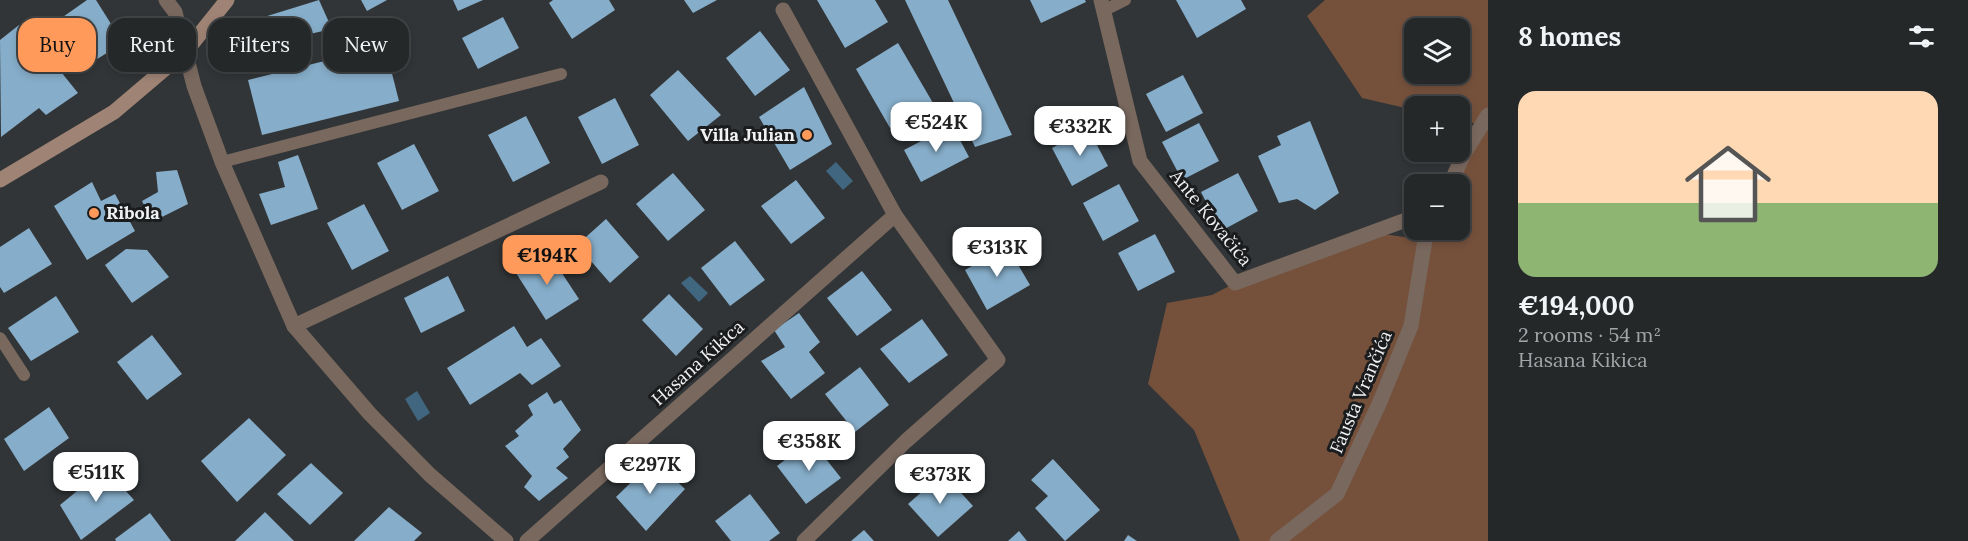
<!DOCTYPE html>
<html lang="en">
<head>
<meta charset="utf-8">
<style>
  :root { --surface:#252829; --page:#313435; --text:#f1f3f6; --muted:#a3a6a8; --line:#424446; --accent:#ff9a5b }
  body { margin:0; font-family:Lora,serif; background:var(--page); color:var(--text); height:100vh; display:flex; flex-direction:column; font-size:22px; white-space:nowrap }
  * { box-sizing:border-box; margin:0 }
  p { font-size:20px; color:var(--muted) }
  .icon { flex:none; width:33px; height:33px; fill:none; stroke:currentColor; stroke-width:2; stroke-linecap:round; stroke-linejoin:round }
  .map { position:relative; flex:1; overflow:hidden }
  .sheet { display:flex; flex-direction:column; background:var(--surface); width:480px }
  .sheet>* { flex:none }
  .hud { position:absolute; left:18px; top:18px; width:570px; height:54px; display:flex; gap:12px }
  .controls { position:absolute; left:1404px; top:18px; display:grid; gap:12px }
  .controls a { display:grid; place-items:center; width:66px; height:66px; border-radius:12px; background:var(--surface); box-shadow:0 3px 9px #0003,0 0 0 2px var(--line); font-size:30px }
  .price { position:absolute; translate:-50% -51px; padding:0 14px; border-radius:12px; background:#fff; color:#222; font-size:20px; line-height:39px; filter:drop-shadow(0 2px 3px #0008) }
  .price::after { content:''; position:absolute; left:50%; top:36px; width:18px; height:14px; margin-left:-9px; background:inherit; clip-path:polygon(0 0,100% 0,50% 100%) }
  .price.active { background:var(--accent); color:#111 }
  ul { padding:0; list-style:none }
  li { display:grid; align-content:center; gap:12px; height:318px; padding:0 30px }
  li+li { border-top:2px solid var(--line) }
  li span { display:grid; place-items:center; height:186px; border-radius:18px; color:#555 }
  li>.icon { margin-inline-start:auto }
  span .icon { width:108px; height:108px; fill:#fffc; stroke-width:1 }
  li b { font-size:26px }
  h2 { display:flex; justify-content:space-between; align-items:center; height:72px; padding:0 30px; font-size:26px }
  .pill { padding:0 21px; border-radius:18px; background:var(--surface); box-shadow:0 3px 9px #0003,0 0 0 2px var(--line); font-size:21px; line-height:54px }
  .pill.active { background:var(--accent); color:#111 }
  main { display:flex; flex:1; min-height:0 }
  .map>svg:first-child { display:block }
  .forest { fill:#75513c; fill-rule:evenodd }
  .water { fill:#41667f }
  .building { fill:#86adc9 }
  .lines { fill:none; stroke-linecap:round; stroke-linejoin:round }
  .lane { stroke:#79685e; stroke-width:12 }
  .street { stroke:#79685e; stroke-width:15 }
  .secondary { stroke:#9f8475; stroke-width:15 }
  .poi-dot { fill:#ff9a5b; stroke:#1a1c1d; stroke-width:2 }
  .labels { text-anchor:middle; stroke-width:6; stroke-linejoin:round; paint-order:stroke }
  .poi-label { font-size:18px; font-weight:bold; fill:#f0f2f4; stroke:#1a1c1d; text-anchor:end }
  .street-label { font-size:18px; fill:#f0f2f4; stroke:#1a1c1d }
</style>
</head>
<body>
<main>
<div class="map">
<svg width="1488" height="541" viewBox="0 0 1488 541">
  <rect width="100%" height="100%" fill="#313537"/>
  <path class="forest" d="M1325,0H1488V541H1240L1194,430L1148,384L1167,303L1212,295L1235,283L1369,232L1425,240L1429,230H1460V184H1450L1481,125L1460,120V106H1414V110L1362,98L1307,16ZM1414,28H1460V74H1414Z"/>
  <g class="water">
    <polygon points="836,162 853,181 843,190 826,171"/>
    <polygon points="690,276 708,293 699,302 681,283"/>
    <polygon points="417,391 430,413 418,421 405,399"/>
  </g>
  <g class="building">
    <polygon points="87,0 96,0 123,43 81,69 66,44 61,45 50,26"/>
    <polygon points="319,0 332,29 274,42 264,17"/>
    <polygon points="361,0 387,0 367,11"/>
    <polygon points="453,0 483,0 458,11"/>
    <polygon points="553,0 609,0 615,10 572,39 549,3"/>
    <polygon points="684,0 717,0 693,13"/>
    <polygon points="817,0 875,0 888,22 845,48"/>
    <polygon points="905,0 948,0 1012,135 975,147"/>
    <polygon points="1030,0 1085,0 1086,2 1041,23"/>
    <polygon points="1176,0 1241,0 1246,9 1197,38"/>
    <polygon points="503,17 519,48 478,69 462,38"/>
    <polygon points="19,25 36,51 41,47 78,93 46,115 39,108 1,137 0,40"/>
    <polygon points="760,31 790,70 755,96 726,58"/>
    <polygon points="898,43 933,103 890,128 856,69"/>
    <polygon points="385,46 399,101 262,135 248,80"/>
    <polygon points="678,70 721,115 688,141 650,95"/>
    <polygon points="1183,75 1203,113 1166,132 1146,94"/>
    <polygon points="804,87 832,144 790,170 759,117"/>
    <polygon points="615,98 639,145 602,164 578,117"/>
    <polygon points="526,116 550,163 513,182 488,135"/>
    <polygon points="1310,121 1339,193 1315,210 1297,199 1279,203 1258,156 1281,145 1277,136"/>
    <polygon points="1199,123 1219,161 1182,180 1162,142"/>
    <polygon points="952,125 969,157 921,182 904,150"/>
    <polygon points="1088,128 1108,166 1072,186 1052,148"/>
    <polygon points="414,144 439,191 402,210 377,163"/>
    <polygon points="298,155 318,209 271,225 259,194 285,187 278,162"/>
    <polygon points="177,170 188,204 152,222 142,201 158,192 156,172"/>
    <polygon points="673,173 705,210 668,241 636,204"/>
    <polygon points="1238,173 1258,211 1221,231 1201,192"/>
    <polygon points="796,180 825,218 791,244 761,206"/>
    <polygon points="92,182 101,201 115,194 135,231 87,260 54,206"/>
    <polygon points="1119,184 1139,221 1103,241 1083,203"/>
    <polygon points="364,204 389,251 352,270 327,223"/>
    <polygon points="606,219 639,257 610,283 577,245"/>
    <polygon points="29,228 52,264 4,293 0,287 0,247"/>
    <polygon points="1155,234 1175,272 1138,291 1118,253"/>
    <polygon points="735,241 765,280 730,306 701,268"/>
    <polygon points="1007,246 1030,285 987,310 965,270"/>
    <polygon points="126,249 147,250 169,277 132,303 105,265"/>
    <polygon points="548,252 579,299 546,320 516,273"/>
    <polygon points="862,271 892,310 857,336 827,298"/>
    <polygon points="448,276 465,311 421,333 404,298"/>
    <polygon points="669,294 703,329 676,356 642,320"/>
    <polygon points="56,296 79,332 31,361 8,328"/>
    <polygon points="799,313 820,342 809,352 825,373 791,399 761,361 785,347 774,330"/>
    <polygon points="922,319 948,355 909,383 880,349"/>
    <polygon points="514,326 527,347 541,338 561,366 532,385 520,373 470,405 447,368"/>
    <polygon points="152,335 182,374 147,400 117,362"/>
    <polygon points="860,367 889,405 855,432 825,394"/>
    <polygon points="547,392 554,404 561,400 581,430 563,449 569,457 556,468 568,478 539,501 524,487 532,476 505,446 519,436 515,431 533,415 528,405"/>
    <polygon points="49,407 69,438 24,471 4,439"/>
    <polygon points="249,418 286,455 237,502 201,461"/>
    <polygon points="811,440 841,478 806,504 777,466"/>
    <polygon points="1053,459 1100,510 1065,541 1035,508 1048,496 1031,480"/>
    <polygon points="654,460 685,489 646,531 616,497"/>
    <polygon points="311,463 343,493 310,525 277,494"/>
    <polygon points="105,468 134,500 81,540 60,505"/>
    <polygon points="943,473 973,506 938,537 908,504"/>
    <polygon points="750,494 780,533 769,541 731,541 715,521"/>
    <polygon points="389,507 422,533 414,541 354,541"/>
    <polygon points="265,512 294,541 235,541"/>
    <polygon points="150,513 171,541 116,541 115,539"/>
    <polygon points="864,530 874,541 851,541"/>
    <polygon points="1019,531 1027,541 1008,541"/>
    <polygon points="1128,535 1137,541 1124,541"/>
  </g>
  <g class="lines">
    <g class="lane">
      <polyline points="1105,10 1125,0"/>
      <polyline points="222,162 561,74"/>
      <polyline points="0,338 24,375"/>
    </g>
    <g class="street">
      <polyline points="166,0 175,12 194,86 222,162 294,326 370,414 430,475 506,541"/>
      <polyline points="1101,0 1140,161 1235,283 1414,217"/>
      <polyline points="783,10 895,215 998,360 906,441 804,541"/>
      <polyline points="1450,184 1465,152 1488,115"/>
      <polyline points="294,326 601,182"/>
      <polyline points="527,541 895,215"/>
      <polyline points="1277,541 1337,494 1379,404 1411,326 1425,240 1429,230"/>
    </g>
    <polyline class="secondary" points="0,180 114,112 187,50 227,0"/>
  </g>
  <g class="poi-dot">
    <circle cx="807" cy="135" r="6"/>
    <circle cx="94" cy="213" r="6"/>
  </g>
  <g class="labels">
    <g class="poi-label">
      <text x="795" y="141">Villa Julian</text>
      <text x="106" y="219" text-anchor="start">Ribola</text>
    </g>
    <g class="street-label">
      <text transform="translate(1211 218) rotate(51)" y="6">Ante Kovačića</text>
      <text transform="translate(698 363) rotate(-42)" y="6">Hasana Kikica</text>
      <text transform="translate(1361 392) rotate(-67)" y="6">Fausta Vrančića</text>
    </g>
  </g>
</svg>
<div class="controls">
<a><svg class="icon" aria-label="layers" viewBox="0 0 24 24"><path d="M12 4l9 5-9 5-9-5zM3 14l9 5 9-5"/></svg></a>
<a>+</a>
<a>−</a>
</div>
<b class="price" style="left:936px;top:153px">€524K</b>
<b class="price" style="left:1080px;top:157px">€332K</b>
<b class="price" style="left:997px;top:278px">€313K</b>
<b class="price active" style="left:547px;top:286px">€194K</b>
<b class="price" style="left:809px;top:472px">€358K</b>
<b class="price" style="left:650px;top:495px">€297K</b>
<b class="price" style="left:96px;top:503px">€511K</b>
<b class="price" style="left:940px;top:505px">€373K</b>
<div class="hud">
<a class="pill active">Buy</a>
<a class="pill">Rent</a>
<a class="pill">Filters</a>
<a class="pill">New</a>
</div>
</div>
<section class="sheet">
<h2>8 homes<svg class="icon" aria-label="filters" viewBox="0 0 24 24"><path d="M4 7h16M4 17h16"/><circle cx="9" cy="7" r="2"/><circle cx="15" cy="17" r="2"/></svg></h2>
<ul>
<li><span style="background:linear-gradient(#ffd9b3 60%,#8fb573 0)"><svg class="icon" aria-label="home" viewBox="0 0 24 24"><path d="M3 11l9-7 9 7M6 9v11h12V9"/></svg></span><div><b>€194,000</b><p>2 rooms · 54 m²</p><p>Hasana Kikica</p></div></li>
</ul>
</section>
</main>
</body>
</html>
